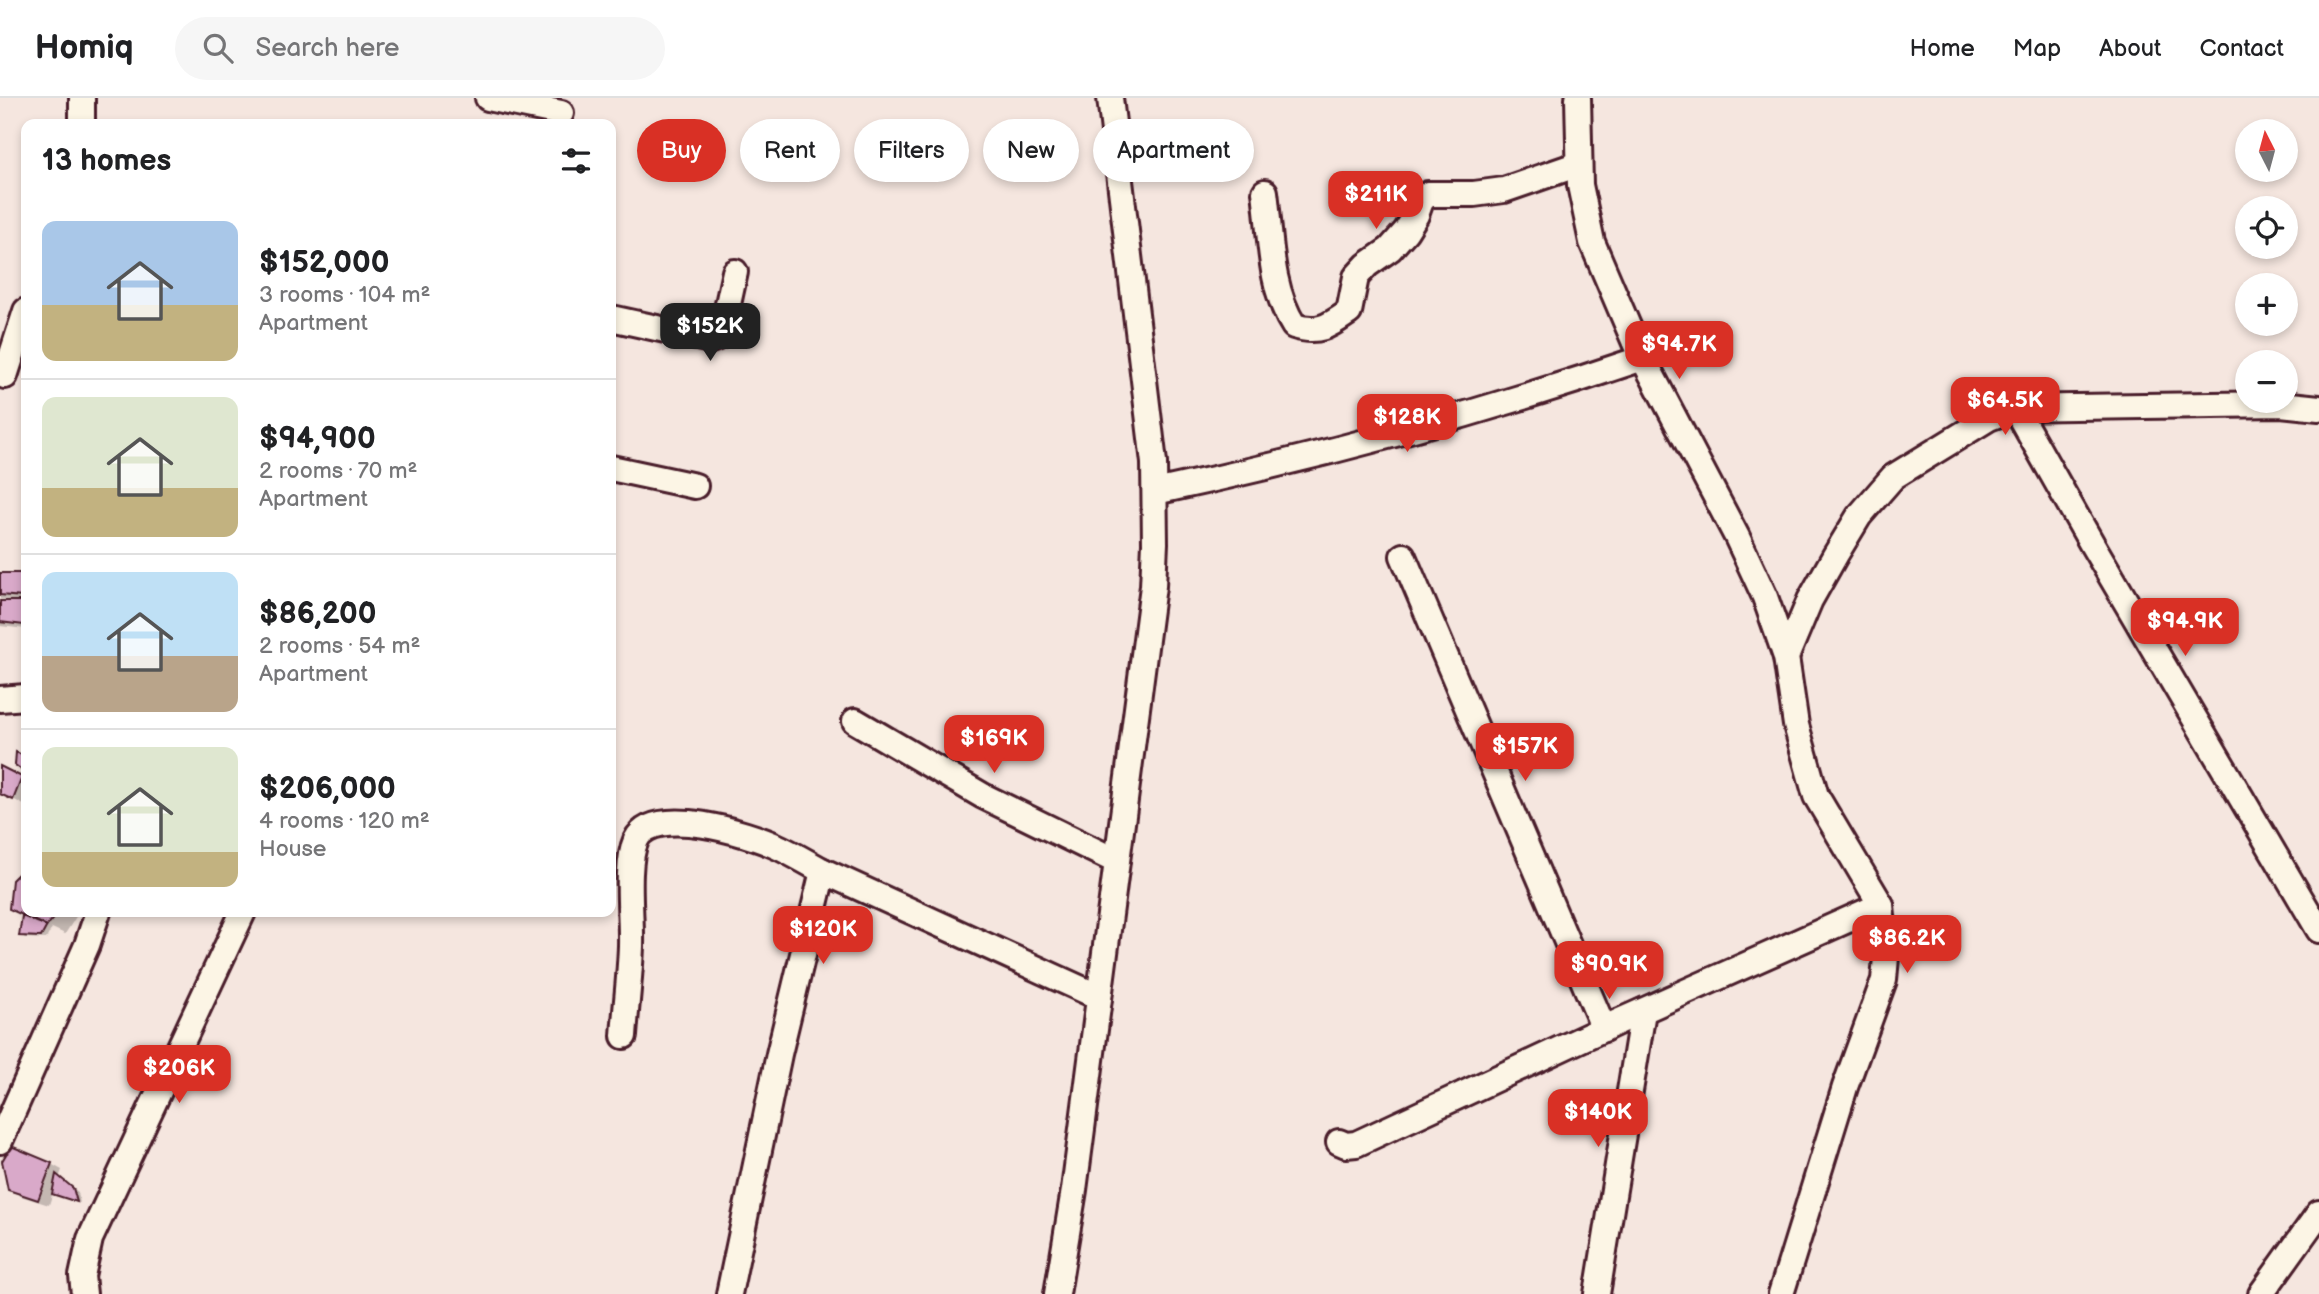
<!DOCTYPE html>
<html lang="en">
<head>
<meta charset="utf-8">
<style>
  :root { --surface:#fff; --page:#f6f6f6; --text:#202124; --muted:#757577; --line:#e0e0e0; --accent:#d93025 }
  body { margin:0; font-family:"Balsamiq Sans",sans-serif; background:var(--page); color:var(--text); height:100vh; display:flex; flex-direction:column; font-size:26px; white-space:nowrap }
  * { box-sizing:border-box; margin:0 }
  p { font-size:23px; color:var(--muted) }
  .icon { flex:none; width:38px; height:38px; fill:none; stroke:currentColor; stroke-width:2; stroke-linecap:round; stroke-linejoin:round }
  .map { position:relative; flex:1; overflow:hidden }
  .panel { position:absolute; left:21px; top:21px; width:595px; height:798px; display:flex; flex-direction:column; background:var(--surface); border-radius:14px; box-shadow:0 4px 10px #0003 }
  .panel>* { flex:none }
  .top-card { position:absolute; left:637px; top:21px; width:665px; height:63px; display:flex; gap:14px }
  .needle { width:46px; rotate:354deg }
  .fabs { position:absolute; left:2235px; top:21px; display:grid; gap:14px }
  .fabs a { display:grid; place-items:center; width:63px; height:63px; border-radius:50%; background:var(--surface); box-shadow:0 4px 10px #0003; font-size:35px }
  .price { position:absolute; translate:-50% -60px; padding:0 16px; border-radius:14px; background:var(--accent); color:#fff; font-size:23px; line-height:46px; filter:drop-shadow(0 2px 4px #0008) }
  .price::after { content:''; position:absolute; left:50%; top:42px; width:21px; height:16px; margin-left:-10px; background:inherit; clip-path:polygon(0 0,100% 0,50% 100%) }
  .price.active { background:#222; color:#fff }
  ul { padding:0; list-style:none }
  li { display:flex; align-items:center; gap:21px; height:175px; padding:0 21px }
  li+li { border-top:2px solid var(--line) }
  li span { display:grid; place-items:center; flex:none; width:196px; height:140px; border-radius:14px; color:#555 }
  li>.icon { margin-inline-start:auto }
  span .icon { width:84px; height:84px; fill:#fffc; stroke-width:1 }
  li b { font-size:30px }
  h2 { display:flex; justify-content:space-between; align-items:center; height:84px; padding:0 21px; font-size:30px }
  .tag { padding:0 24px; border-radius:32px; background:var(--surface); box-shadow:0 4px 10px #0003; font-size:24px; line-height:63px }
  .tag.active { background:var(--accent); color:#fff }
  header { display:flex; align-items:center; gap:42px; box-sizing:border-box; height:98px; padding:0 35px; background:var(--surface); border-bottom:2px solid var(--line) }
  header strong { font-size:33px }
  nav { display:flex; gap:38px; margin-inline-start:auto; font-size:24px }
  .search { width:490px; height:63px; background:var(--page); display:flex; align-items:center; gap:18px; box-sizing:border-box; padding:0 24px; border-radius:38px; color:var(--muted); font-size:26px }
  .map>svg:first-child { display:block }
  .shadow { fill:#0003 }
  .building { fill:#d9a9c9; stroke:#4a1f2b; stroke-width:2 }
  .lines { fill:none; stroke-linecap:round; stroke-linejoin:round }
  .minor-casing { stroke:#4a1f2b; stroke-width:30 }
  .minor { stroke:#fcf5e5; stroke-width:24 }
</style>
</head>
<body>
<header>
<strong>Homiq</strong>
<div class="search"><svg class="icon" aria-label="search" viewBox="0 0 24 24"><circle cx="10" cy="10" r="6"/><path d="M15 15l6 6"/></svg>Search here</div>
<nav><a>Home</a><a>Map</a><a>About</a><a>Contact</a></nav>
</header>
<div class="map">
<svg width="2319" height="1196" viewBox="0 0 2319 1196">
  <rect width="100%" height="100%" fill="#f5e6df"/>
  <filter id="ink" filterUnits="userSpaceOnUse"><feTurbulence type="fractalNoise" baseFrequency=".0143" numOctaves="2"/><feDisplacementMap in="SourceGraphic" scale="14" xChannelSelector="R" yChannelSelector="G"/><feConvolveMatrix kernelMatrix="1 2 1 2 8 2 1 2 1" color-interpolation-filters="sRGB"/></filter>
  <g filter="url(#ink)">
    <g class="shadow">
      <polygon points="0,477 26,477 26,531 0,528 0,505 10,504 10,502 0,501"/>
      <polygon points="0,670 26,684 26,701 24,707 0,694"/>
      <polygon points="26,770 26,814 79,814 65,836 52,830 46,841 25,840 21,837 24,818 11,810 13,783"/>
      <polygon points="51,1066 62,1072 59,1080 78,1094 80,1105 53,1094 49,1107 21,1098 10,1091"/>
    </g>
    <g class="building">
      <polygon points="0,475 26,475 26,493 23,499 0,497"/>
      <polygon points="0,503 26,503 26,521 24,527 0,524"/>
      <polygon points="16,654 26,659 26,675 15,667"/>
      <polygon points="0,668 22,679 13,702 0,696"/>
      <polygon points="26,768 26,814 58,814 47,828 9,811 12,782"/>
      <polygon points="22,818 47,828 41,839 19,838"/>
      <polygon points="11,1048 52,1065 38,1102 8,1092 2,1063"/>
      <polygon points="56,1076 73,1090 77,1104 52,1096"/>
    </g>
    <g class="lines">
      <defs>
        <g id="minor">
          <polyline points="488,0 561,15"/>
          <polyline points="1578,0 1580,87 1592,144 1636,247 1737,439 1765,499 1786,559 1796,627 1816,698 1881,807 1886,859 1884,882 1845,989 1781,1196"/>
          <polyline points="82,26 82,0"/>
          <path d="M1265,94C1271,138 1269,189 1294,228C1319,236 1329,228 1349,214L1356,179L1367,167L1390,151L1406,133L1416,117L1421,103L1428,96H1474L1504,92L1579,66"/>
          <polyline points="611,220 711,242 718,239 722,234 735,174"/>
          <polyline points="5,278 26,213"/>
          <polyline points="2015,310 2092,446 2319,832"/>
          <polyline points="611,370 695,388"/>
          <path d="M1155,394C1320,359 1483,315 1643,260"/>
          <polyline points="1403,458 1604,931"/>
          <polyline points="1786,559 1810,502 1836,456 1859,418 1893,379 1989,320 2015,310 2281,306 2319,310"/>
          <polyline points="0,601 26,599"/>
          <polyline points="855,623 983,698 1116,763"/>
          <path d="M624,938C626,908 630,878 631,848C632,819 625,767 636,742C653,705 750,736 776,748C792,755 808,765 823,773"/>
          <polyline points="0,1043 87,847 98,814"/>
          <polyline points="1339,1044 1346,1047 1356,1046 1620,923 1881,807"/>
          <polyline points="84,1196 82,1178 90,1141 243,814"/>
          <polyline points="729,1196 779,956 823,773 1099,899"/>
          <polyline points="1057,1196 1074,1092 1153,488 1155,445 1154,365 1110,0"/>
          <polyline points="1597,1196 1643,913"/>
          <polyline points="2261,1196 2319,1115"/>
        </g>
      </defs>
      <use href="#minor" class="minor-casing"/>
      <use href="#minor" class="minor"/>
    </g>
  </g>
</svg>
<div class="fabs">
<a><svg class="needle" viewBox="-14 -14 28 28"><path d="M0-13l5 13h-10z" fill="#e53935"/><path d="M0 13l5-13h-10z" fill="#757577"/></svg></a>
<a><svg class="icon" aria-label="locate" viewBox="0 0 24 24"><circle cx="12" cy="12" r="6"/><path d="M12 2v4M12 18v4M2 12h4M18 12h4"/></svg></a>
<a>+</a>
<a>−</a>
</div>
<b class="price" style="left:1376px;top:133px">$211K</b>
<b class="price active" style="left:710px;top:265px">$152K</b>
<b class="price" style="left:1679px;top:283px">$94.7K</b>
<b class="price" style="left:2005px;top:339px">$64.5K</b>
<b class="price" style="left:1407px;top:356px">$128K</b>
<b class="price" style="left:2185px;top:560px">$94.9K</b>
<b class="price" style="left:994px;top:677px">$169K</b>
<b class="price" style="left:1525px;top:685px">$157K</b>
<b class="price" style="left:823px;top:868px">$120K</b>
<b class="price" style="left:1907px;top:877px">$86.2K</b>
<b class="price" style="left:1609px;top:903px">$90.9K</b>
<b class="price" style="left:179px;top:1007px">$206K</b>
<b class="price" style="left:1598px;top:1051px">$140K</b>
<div class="top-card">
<a class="tag active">Buy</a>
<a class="tag">Rent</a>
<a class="tag">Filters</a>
<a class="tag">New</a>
<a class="tag">Apartment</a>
</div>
<section class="panel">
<h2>13 homes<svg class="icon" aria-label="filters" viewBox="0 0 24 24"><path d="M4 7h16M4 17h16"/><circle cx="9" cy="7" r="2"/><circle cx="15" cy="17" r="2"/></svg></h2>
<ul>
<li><span style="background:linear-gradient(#a9c7e8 60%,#c2b280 0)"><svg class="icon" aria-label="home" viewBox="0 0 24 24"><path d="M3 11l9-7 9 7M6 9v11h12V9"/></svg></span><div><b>$152,000</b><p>3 rooms · 104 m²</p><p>Apartment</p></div></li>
<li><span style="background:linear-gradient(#dfe7d0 65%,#c2b280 0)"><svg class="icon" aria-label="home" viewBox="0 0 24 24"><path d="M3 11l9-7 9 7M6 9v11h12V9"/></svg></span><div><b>$94,900</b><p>2 rooms · 70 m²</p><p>Apartment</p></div></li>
<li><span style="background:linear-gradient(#bfe0f5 60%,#b9a48a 0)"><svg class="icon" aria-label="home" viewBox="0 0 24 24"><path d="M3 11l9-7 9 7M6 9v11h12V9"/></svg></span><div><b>$86,200</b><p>2 rooms · 54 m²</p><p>Apartment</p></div></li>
<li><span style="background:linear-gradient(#dfe7d0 75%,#c2b280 0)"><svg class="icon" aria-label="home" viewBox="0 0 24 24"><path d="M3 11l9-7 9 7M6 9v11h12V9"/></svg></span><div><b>$206,000</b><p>4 rooms · 120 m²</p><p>House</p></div></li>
</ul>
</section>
</div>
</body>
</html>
